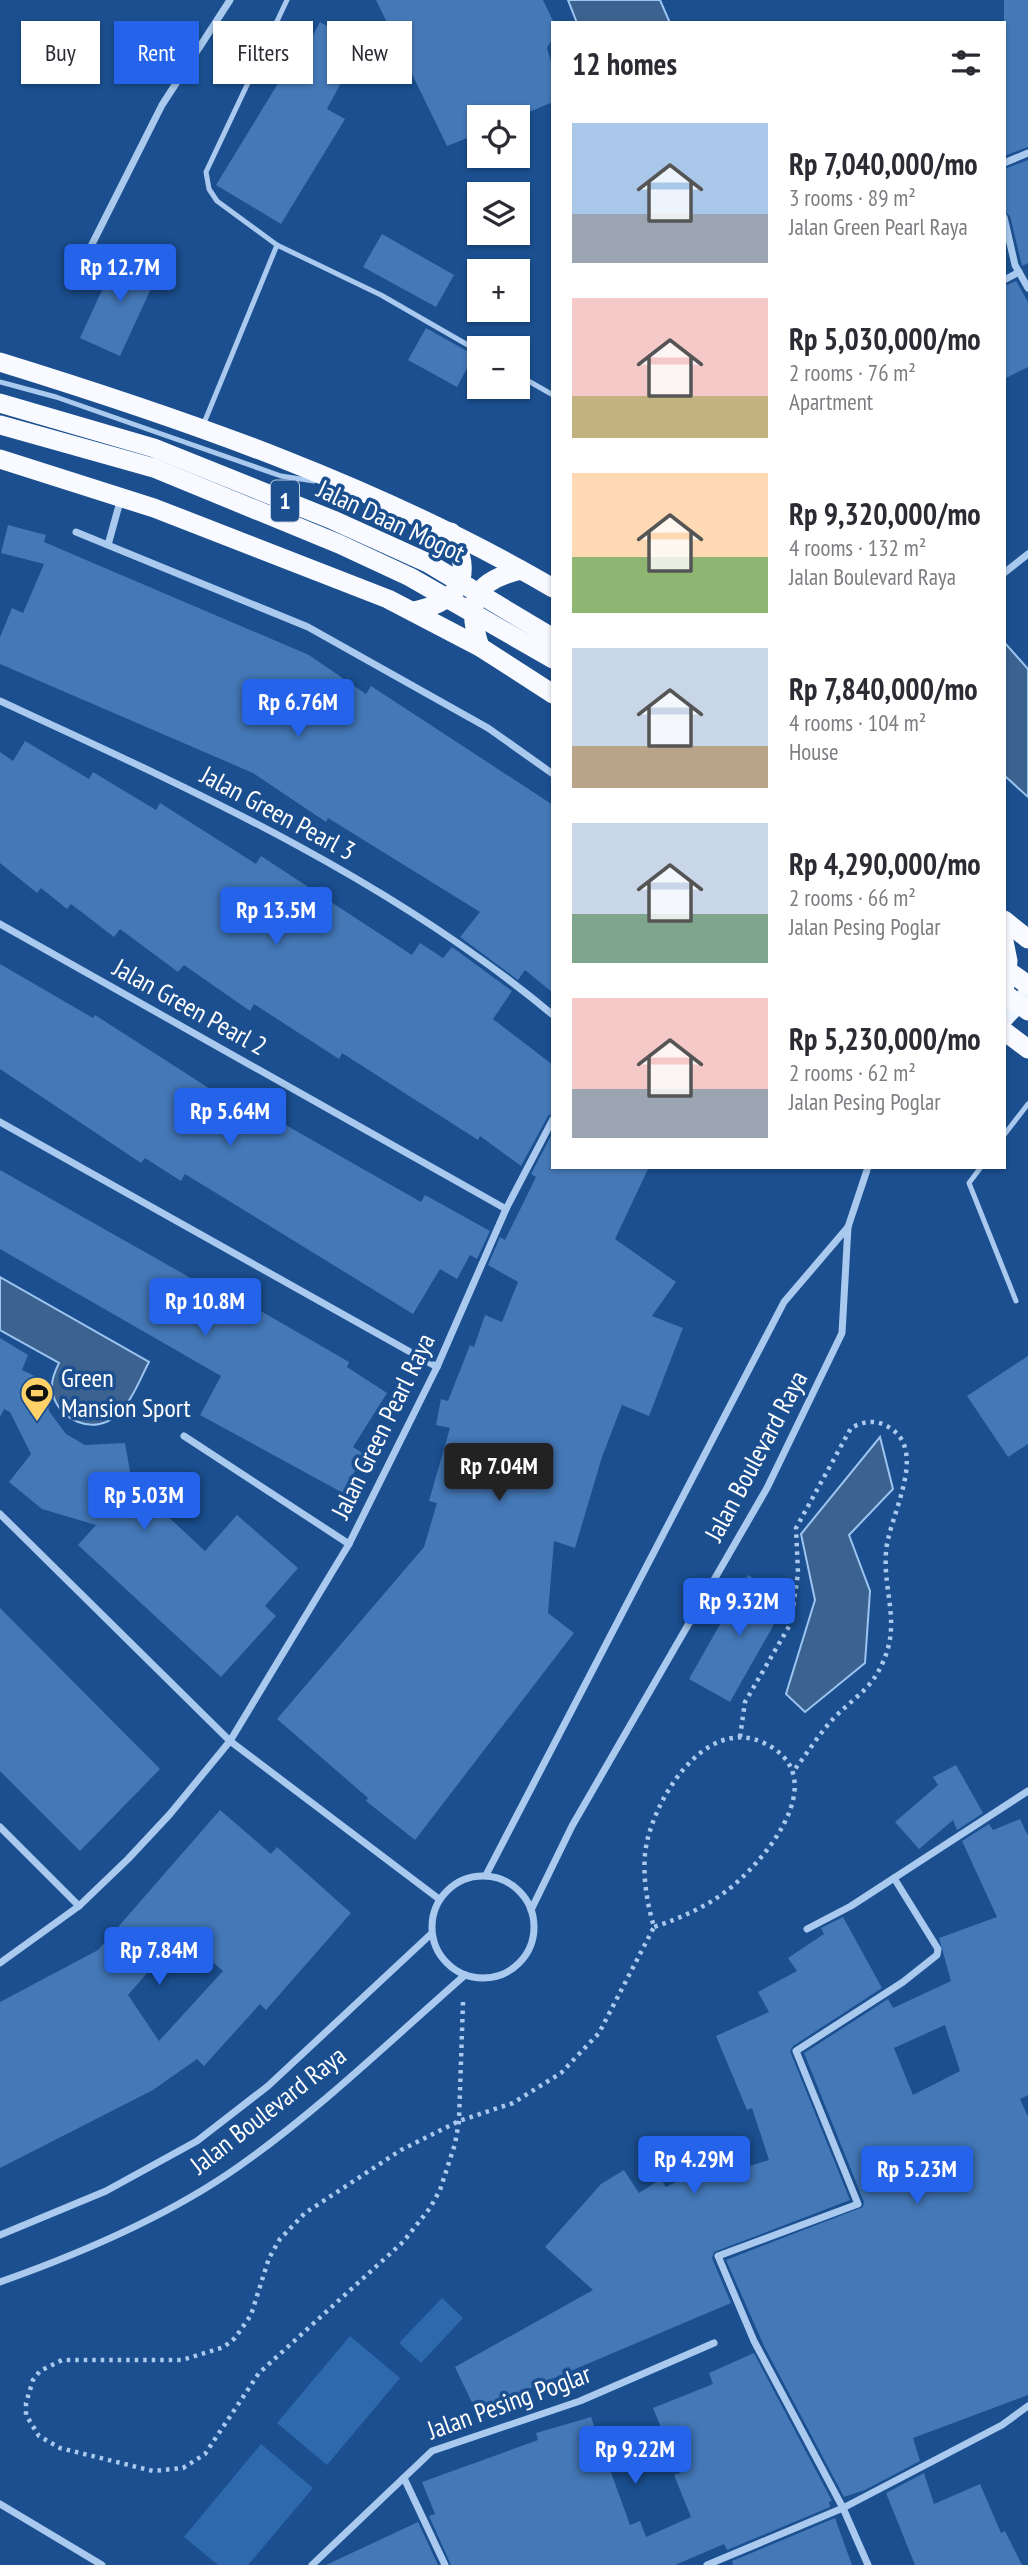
<!DOCTYPE html>
<html lang="en">
<head>
<meta charset="utf-8">
<style>
  :root { --surface:#fff; --page:#f2f2f3; --text:#2b2b33; --muted:#7c7c81; --accent:#2563eb }
  body { margin:0; font-family:"PT Sans Narrow",sans-serif; background:var(--page); color:var(--text); height:100vh; display:flex; flex-direction:column; font-size:26px; white-space:nowrap }
  * { box-sizing:border-box; margin:0 }
  p { font-size:23px; color:var(--muted) }
  .icon { flex:none; width:38px; height:38px; fill:none; stroke:currentColor; stroke-width:2; stroke-linecap:round; stroke-linejoin:round }
  .map { position:relative; flex:1; overflow:hidden }
  .panel { position:absolute; left:551px; top:21px; width:455px; height:1148px; display:flex; flex-direction:column; background:var(--surface); border-radius:0px; box-shadow:0 2px 5px #0004 }
  .panel>* { flex:none }
  .banner { position:absolute; left:21px; top:21px; width:425px; height:63px; display:flex; gap:14px }
  .fabs { position:absolute; left:467px; top:105px; display:grid; gap:14px }
  .fabs a { display:grid; place-items:center; width:63px; height:63px; border-radius:0px; background:var(--surface); box-shadow:0 2px 5px #0004; font-size:35px }
  .price { position:absolute; translate:-50% -60px; padding:0 16px; border-radius:7px; background:var(--accent); color:#fff; font-size:23px; line-height:46px; filter:drop-shadow(0 2px 4px #0008) }
  .price::after { content:''; position:absolute; left:50%; top:42px; width:21px; height:16px; margin-left:-10px; background:inherit; clip-path:polygon(0 0,100% 0,50% 100%) }
  .price.current { background:#222; color:#fff }
  ul { padding:0; list-style:none }
  li { display:flex; align-items:center; gap:21px; height:175px; padding:0 21px }
  li span { display:grid; place-items:center; flex:none; width:196px; height:140px; border-radius:0px; color:#555 }
  li>.icon { margin-inline-start:auto }
  span .icon { width:84px; height:84px; fill:#fffc; stroke-width:1 }
  li b { font-size:30px }
  h2 { display:flex; justify-content:space-between; align-items:center; height:84px; padding:0 21px; font-size:30px }
  .tag { padding:0 24px; border-radius:0px; background:var(--surface); box-shadow:0 2px 5px #0004; font-size:24px; line-height:63px }
  .tag.current { background:var(--accent); color:#fff }
  .map>svg:first-child { display:block }
  .green { fill:#2e69ad }
  .water { fill:#3c6290; stroke:#9cc4f0; stroke-width:2 }
  .building { fill:#4478b7; fill-rule:evenodd }
  .lines { fill:none; stroke-linecap:round; stroke-linejoin:round }
  .path { stroke:#a9c9ee; stroke-width:4.5; stroke-dasharray:3.5 5; stroke-linecap:butt }
  .service { stroke:#a9c9ee; stroke-width:5 }
  .minor { stroke:#a9c9ee; stroke-width:7 }
  .primary { stroke:#f0f6ff; stroke-width:18 }
  .trunk { stroke:#f8faff; stroke-width:19 }
  .trunk-bridge { stroke:#f8faff; stroke-width:19 }
  .labels { text-anchor:middle; stroke-width:7; stroke-linejoin:round; paint-order:stroke }
  .shield { fill:#1b4f8f; stroke:#bbcadd; stroke-width:2 }
  .shield-label { font-size:24px; font-weight:bold; fill:#fff }
  .street-label { font-size:26px; fill:#fff; stroke:#1b4f8f }
  .poi-label { font-size:26px; fill:#fff; stroke:#1b4f8f; text-anchor:start }
</style>
</head>
<body>
<div class="map">
<svg width="1028" height="2565" viewBox="0 0 1028 2565">
  <rect width="100%" height="100%" fill="#1b4f8f"/>
  <g class="green">
    <polygon points="442,2298 463,2318 421,2363 399,2343"/>
    <polygon points="350,2336 400,2378 327,2465 277,2423"/>
    <polygon points="261,2444 313,2488 248,2565 218,2565 184,2537"/>
  </g>
  <g class="water">
    <polygon points="568,0 660,0 670,23 577,23"/>
    <polygon points="1004,642 1028,669 1028,797 1005,776"/>
    <path d="M0,1277L149,1362C140,1379 132,1401 118,1414C95,1437 55,1420 52,1389C51,1380 55,1371 59,1363L0,1330Z"/>
    <polygon points="880,1437 893,1489 849,1535 870,1591 865,1663 805,1712 786,1694 815,1600 801,1534"/>
  </g>
  <g class="building">
    <polygon points="376,0 543,0 554,23 553,38 547,48 553,68 553,102 517,117 480,117 480,133 447,146"/>
    <polygon points="1004,0 1028,0 1028,147 1004,156"/>
    <polygon points="320,22 361,45 327,109 345,119 281,224 216,185 280,80 287,84"/>
    <polygon points="1028,160 1028,263 1022,266 1010,216 1004,211 1004,169"/>
    <polygon points="382,234 454,275 436,307 363,267"/>
    <polygon points="120,251 160,269 120,356 80,338"/>
    <polygon points="1016,281 1028,302 1028,367 1004,379 1004,286"/>
    <polygon points="426,328 474,355 457,387 408,360"/>
    <polygon points="8,525 46,535 44,542 309,655 366,694 371,686 553,805 553,993 525,970 518,980 460,937 480,912 328,818 326,822 253,773 0,664 0,637 12,608 23,613 44,564 1,553"/>
    <polygon points="25,741 89,779 93,772 156,810 160,803 256,864 261,856 412,955 420,943 443,958 452,947 512,991 493,1019 553,1065 553,1113 548,1116 521,1166 480,1136 478,1140 342,1053 339,1059 254,1004 250,1011 184,965 178,972 120,929 114,937 71,904 67,909 41,888 37,893 0,863 0,752 13,761"/>
    <polygon points="0,964 93,1018 95,1015 229,1101 233,1095 421,1202 425,1195 490,1231 477,1259 470,1255 457,1279 440,1269 413,1314 185,1174 181,1181 145,1158 141,1163 0,1069"/>
    <polygon points="553,1132 553,1167 649,1167 615,1239 676,1282 652,1316 683,1328 649,1416 622,1405 602,1457 575,1548 554,1541 548,1613 574,1633 415,1840 366,1801 368,1798 277,1719 424,1547 437,1503 429,1501 450,1428 436,1425 441,1399 448,1401 470,1345 474,1347 485,1315 502,1322 518,1282 488,1265 500,1237 505,1240 536,1177 531,1174"/>
    <polygon points="0,1170 256,1315 259,1310 349,1362 347,1367 387,1393 353,1447 364,1454 343,1493 200,1415 221,1376 0,1249"/>
    <polygon points="0,1338 28,1355 22,1370 43,1380 49,1411 66,1434 85,1445 125,1443 132,1483 205,1551 237,1515 298,1568 265,1606 276,1616 221,1677 78,1545 96,1525 42,1509 9,1482 31,1454 10,1412 4,1409 0,1417"/>
    <polygon points="1028,1356 1028,1444 1008,1457 967,1396"/>
    <polygon points="748,1575 789,1598 730,1702 689,1679"/>
    <polygon points="0,1608 160,1769 80,1851 0,1771"/>
    <polygon points="956,1765 983,1813 957,1830 953,1820 919,1849 895,1822 938,1785 933,1777"/>
    <path d="M220,1810L271,1854L277,1847L351,1913L266,2010L260,2004L204,2066L197,2059L153,2090L0,2168V2002L98,1950ZM181,1934L223,1971L159,2041L128,1995Z"/>
    <path d="M1020,1819L1028,1836V2095L1020,2099L1028,2117V2395L913,2438L920,2461L865,2490L844,2497L765,2348L726,2260L863,2207L864,2202L804,2053L888,1999L893,2008L951,1981L939,1938L997,1917L962,1841L989,1824L993,1830ZM945,2025L960,2071L913,2095L894,2048Z"/>
    <polygon points="843,1917 882,1988 793,2046 790,2051 850,2200 714,2252 712,2258 731,2303 476,2411 455,2367 593,2290 545,2247 601,2184 624,2170 639,2193 661,2179 666,2187 700,2170 704,2180 769,2160 752,2108 747,2110 716,2036 769,2012 758,1992 797,1971 788,1958 824,1934 821,1928"/>
    <polygon points="754,2353 832,2501 829,2502 830,2507 727,2550 724,2544 675,2565 451,2565 429,2516 435,2514 422,2482 538,2440 536,2433 591,2417 630,2525 640,2521 646,2537 691,2517 674,2475 680,2473 653,2408 713,2384 709,2373"/>
    <polygon points="924,2473 934,2504 980,2484 1001,2533 1005,2531 1022,2565 915,2565 886,2493"/>
    <polygon points="835,2518 852,2565 733,2565 732,2561"/>
    <polygon points="418,2522 438,2565 326,2565"/>
  </g>
  <g class="lines">
    <g class="path">
      <path d="M740,1737L745,1702L791,1623L798,1573L796,1528L851,1428C864,1421 877,1419 890,1428C929,1452 888,1518 886,1552C883,1593 901,1622 883,1662C871,1690 853,1698 834,1718C819,1734 806,1755 792,1773"/>
      <path d="M463,2002L459,2121L455,2144L440,2190L430,2208L403,2242L259,2373L205,2454L183,2468L153,2471L60,2448L39,2436L26,2415V2403L33,2380L40,2371L62,2360H182L224,2347L235,2338L251,2315L269,2258L280,2239L305,2213L401,2150L459,2121L513,2103L561,2073L599,2033L654,1927C647,1903 643,1879 645,1854C650,1804 704,1714 764,1743C836,1777 764,1863 725,1892C704,1908 680,1918 654,1927"/>
    </g>
    <g class="service">
      <polyline points="287,0 206,172 209,189 217,201 277,245 381,295 480,352"/>
      <polyline points="518,375 553,395"/>
      <polyline points="0,382 56,397 281,476 314,481"/>
      <polyline points="204,423 277,245"/>
      <polyline points="1004,1135 1028,1104"/>
      <polyline points="981,1167 969,1183 1016,1301"/>
    </g>
    <g class="minor">
      <polyline points="1004,163 1028,153"/>
      <polyline points="1004,217 1015,265 1028,288"/>
      <polyline points="74,280 162,105 230,0"/>
      <polyline points="1004,280 1019,272"/>
      <polyline points="76,532 308,627 488,728 553,774"/>
      <polyline points="108,545 121,498"/>
      <polyline points="1004,573 1028,554"/>
      <path d="M0,701C193,790 389,878 553,1015"/>
      <polyline points="0,924 506,1209"/>
      <polyline points="0,1122 437,1367"/>
      <polyline points="184,1436 349,1544"/>
      <polyline points="0,1514 230,1741 439,1899"/>
      <polyline points="0,1827 79,1906"/>
      <polyline points="486,1875 784,1302 848,1227"/>
      <circle cx="483" cy="1927" r="51"/>
      <polyline points="531,1910 572,1826 767,1488 842,1333 848,1227 868,1167"/>
      <polyline points="807,1929 851,1906 1028,1791"/>
      <polyline points="0,1963 79,1906 128,1859 170,1814 230,1741 349,1544 437,1367 506,1209 553,1119"/>
      <polyline points="0,2235 106,2191 197,2141 268,2086 431,1934"/>
      <path d="M0,2282C82,2253 167,2217 238,2167C319,2110 391,2040 465,1975"/>
      <polyline points="404,2478 445,2565"/>
      <polyline points="0,2504 102,2565"/>
      <polyline points="312,2565 432,2451 580,2401 714,2343"/>
      <polyline points="707,2565 843,2508 1002,2425 1028,2406"/>
      <polyline points="868,2565 843,2508 754,2341 718,2256 858,2204 796,2051 903,1982 937,1955 938,1949 894,1878"/>
    </g>
    <polyline class="primary" points="1004,1019 1028,993"/>
    <g class="trunk">
      <path d="M0,362C191,421 380,487 553,588"/>
      <polyline points="0,459 154,508 388,599 480,647 553,694"/>
      <path d="M414,611C462,601 474,575 451,532"/>
      <path d="M480,647C465,602 474,581 521,570"/>
      <polyline points="1004,920 1028,939"/>
      <polyline points="1004,941 1008,961 1004,993"/>
      <polyline points="1004,1031 1028,1049"/>
    </g>
    <g class="trunk-bridge">
      <polyline points="0,403 154,448 333,520 428,563 553,638"/>
      <polyline points="0,425 154,468 339,544 410,577 553,659"/>
      <polyline points="1004,968 1028,985"/>
      <polyline points="1004,993 1028,1011"/>
    </g>
  </g>
  <defs>
    <symbol id="stadium-pin" viewBox="-11 -11 22 30"><path d="M0 17L-7.5 6A9.5 9.5 0 1 1 7.5 6Z" fill="#ffd166" stroke="#1b4f8f"/><path d="M0-5a6.5 5 0 1 0 0 10a6.5 5 0 1 0 0-10ZM-3.5-1.8h7v3.6h-7Z" fill="#111"/></symbol>
  </defs>
  <g fill-rule="evenodd">
    <use href="#stadium-pin" x="18" y="1374" width="38" height="52"/>
  </g>
  <g class="labels">
    <rect class="shield" x="271" y="480.5" width="28" height="41" rx="5"/>
    <g class="shield-label">
      <text x="285" y="509">1</text>
    </g>
    <g class="street-label">
      <text transform="translate(391 521) rotate(25)" y="9">Jalan Daan Mogot</text>
      <text transform="translate(278 813) rotate(28)" y="9">Jalan Green Pearl 3</text>
      <text transform="translate(190 1007) rotate(29)" y="9">Jalan Green Pearl 2</text>
      <text transform="translate(383 1426) rotate(-64)" y="9">Jalan Green Pearl Raya</text>
      <text transform="translate(756 1456) rotate(-62)" y="9">Jalan Boulevard Raya</text>
      <text transform="translate(268 2110) rotate(-38)" y="9">Jalan Boulevard Raya</text>
      <text transform="translate(509 2402) rotate(-20)" y="9">Jalan Pesing Poglar</text>
    </g>
    <g class="poi-label">
      <text x="61" y="1387">Green<tspan x="61" dy="30">Mansion Sport</tspan></text>
    </g>
  </g>
</svg>
<div class="fabs">
<a><svg class="icon" aria-label="locate" viewBox="0 0 24 24"><circle cx="12" cy="12" r="6"/><path d="M12 2v4M12 18v4M2 12h4M18 12h4"/></svg></a>
<a><svg class="icon" aria-label="layers" viewBox="0 0 24 24"><path d="M12 4l9 5-9 5-9-5zM3 14l9 5 9-5"/></svg></a>
<a>+</a>
<a>−</a>
</div>
<b class="price" style="left:120px;top:304px">Rp 12.7M</b>
<b class="price" style="left:298px;top:739px">Rp 6.76M</b>
<b class="price" style="left:276px;top:947px">Rp 13.5M</b>
<b class="price" style="left:230px;top:1148px">Rp 5.64M</b>
<b class="price" style="left:205px;top:1338px">Rp 10.8M</b>
<b class="price current" style="left:499px;top:1503px">Rp 7.04M</b>
<b class="price" style="left:144px;top:1532px">Rp 5.03M</b>
<b class="price" style="left:739px;top:1638px">Rp 9.32M</b>
<b class="price" style="left:159px;top:1987px">Rp 7.84M</b>
<b class="price" style="left:694px;top:2196px">Rp 4.29M</b>
<b class="price" style="left:917px;top:2206px">Rp 5.23M</b>
<b class="price" style="left:635px;top:2486px">Rp 9.22M</b>
<div class="banner">
<a class="tag">Buy</a>
<a class="tag current">Rent</a>
<a class="tag">Filters</a>
<a class="tag">New</a>
</div>
<section class="panel">
<h2>12 homes<svg class="icon" aria-label="filters" viewBox="0 0 24 24"><path d="M4 7h16M4 17h16"/><circle cx="9" cy="7" r="2"/><circle cx="15" cy="17" r="2"/></svg></h2>
<ul>
<li><span style="background:linear-gradient(#a9c7e8 65%,#9aa5b1 0)"><svg class="icon" aria-label="home" viewBox="0 0 24 24"><path d="M3 11l9-7 9 7M6 9v11h12V9"/></svg></span><div><b>Rp 7,040,000/mo</b><p>3 rooms · 89 m²</p><p>Jalan Green Pearl Raya</p></div></li>
<li><span style="background:linear-gradient(#f6c9c9 70%,#c2b280 0)"><svg class="icon" aria-label="home" viewBox="0 0 24 24"><path d="M3 11l9-7 9 7M6 9v11h12V9"/></svg></span><div><b>Rp 5,030,000/mo</b><p>2 rooms · 76 m²</p><p>Apartment</p></div></li>
<li><span style="background:linear-gradient(#ffd9b3 60%,#8fb573 0)"><svg class="icon" aria-label="home" viewBox="0 0 24 24"><path d="M3 11l9-7 9 7M6 9v11h12V9"/></svg></span><div><b>Rp 9,320,000/mo</b><p>4 rooms · 132 m²</p><p>Jalan Boulevard Raya</p></div></li>
<li><span style="background:linear-gradient(#c9d6e8 70%,#b9a48a 0)"><svg class="icon" aria-label="home" viewBox="0 0 24 24"><path d="M3 11l9-7 9 7M6 9v11h12V9"/></svg></span><div><b>Rp 7,840,000/mo</b><p>4 rooms · 104 m²</p><p>House</p></div></li>
<li><span style="background:linear-gradient(#c9d6e8 65%,#7fa58c 0)"><svg class="icon" aria-label="home" viewBox="0 0 24 24"><path d="M3 11l9-7 9 7M6 9v11h12V9"/></svg></span><div><b>Rp 4,290,000/mo</b><p>2 rooms · 66 m²</p><p>Jalan Pesing Poglar</p></div></li>
<li><span style="background:linear-gradient(#f6c9c9 65%,#9aa5b1 0)"><svg class="icon" aria-label="home" viewBox="0 0 24 24"><path d="M3 11l9-7 9 7M6 9v11h12V9"/></svg></span><div><b>Rp 5,230,000/mo</b><p>2 rooms · 62 m²</p><p>Jalan Pesing Poglar</p></div></li>
</ul>
</section>
</div>
</body>
</html>
